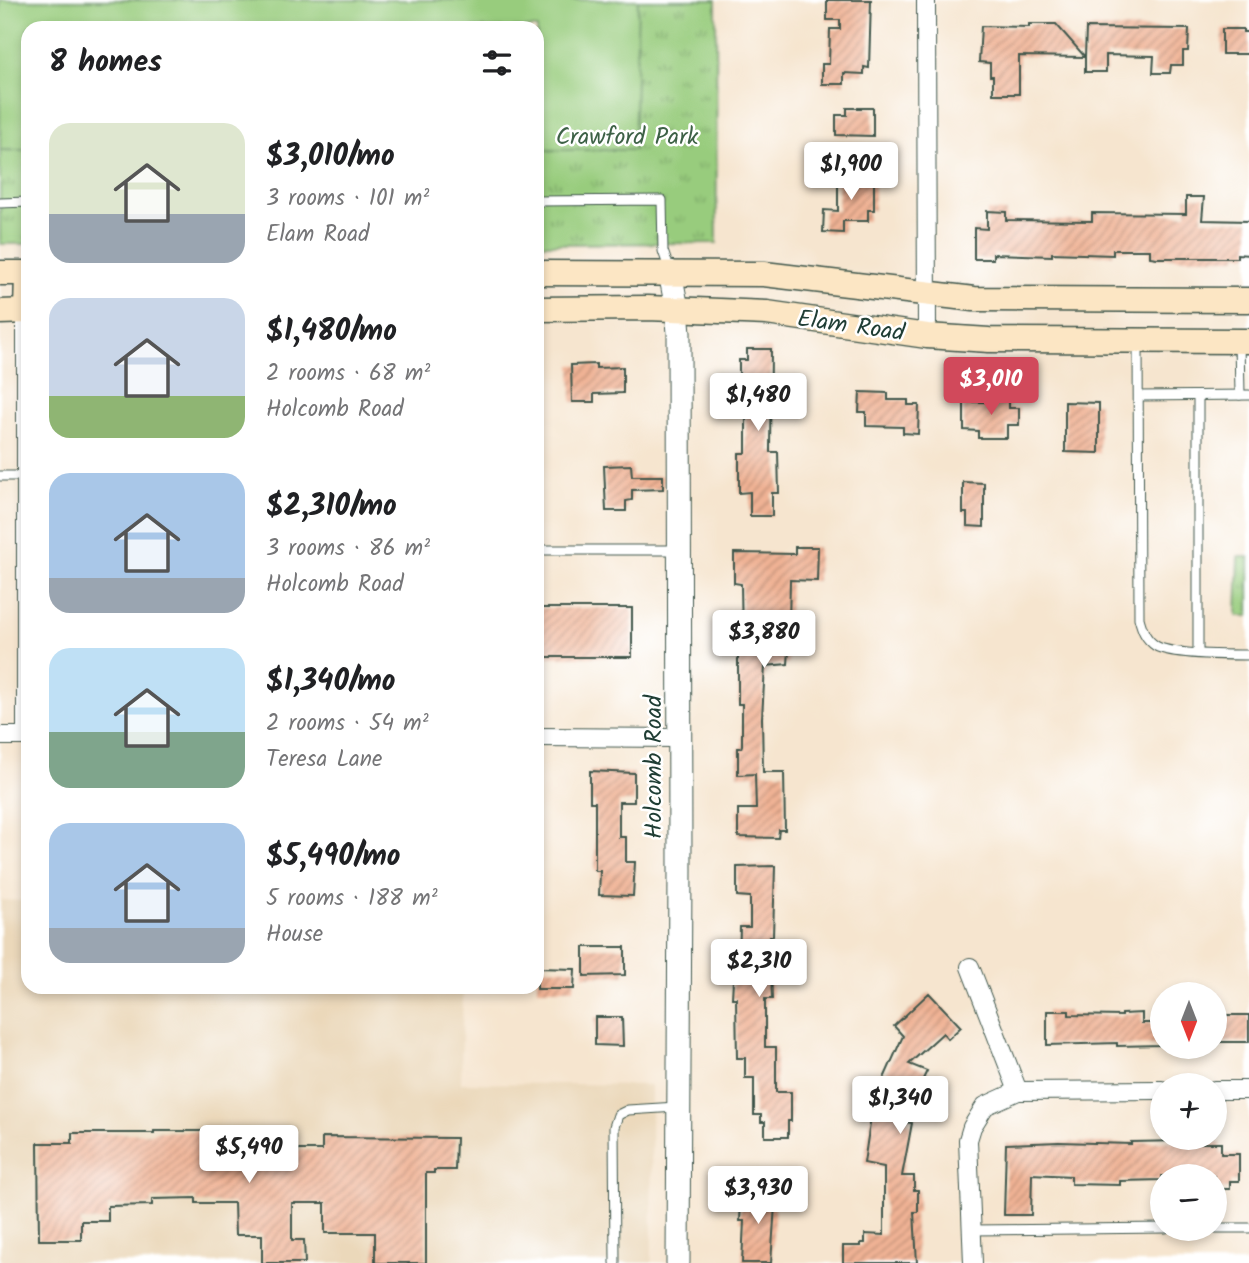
<!DOCTYPE html>
<html lang="en">
<head>
<meta charset="utf-8">
<style>
  :root { --surface:#fff; --page:#f6f6f6; --text:#202124; --muted:#757577; --accent:#d1495b }
  body { margin:0; font-family:Kalam,sans-serif; background:var(--page); color:var(--text); height:100vh; display:flex; flex-direction:column; font-size:26px; white-space:nowrap }
  * { box-sizing:border-box; margin:0 }
  p { font-size:23px; color:var(--muted) }
  .icon { flex:none; width:38px; height:38px; fill:none; stroke:currentColor; stroke-width:2; stroke-linecap:round; stroke-linejoin:round }
  .map { position:relative; flex:1; overflow:hidden }
  .panel { position:absolute; left:21px; top:21px; width:523px; height:973px; display:flex; flex-direction:column; background:var(--surface); border-radius:21px; box-shadow:0 4px 10px #0003 }
  .panel>* { flex:none }
  .needle { width:46px; rotate:180deg }
  .buttons { position:absolute; left:1150px; top:982px; display:grid; gap:14px }
  .buttons a { display:grid; place-items:center; width:77px; height:77px; border-radius:50%; background:var(--surface); box-shadow:0 4px 10px #0003; font-size:35px }
  .price { position:absolute; translate:-50% -60px; padding:0 16px; border-radius:7px; background:#fff; color:#222; font-size:23px; line-height:46px; filter:drop-shadow(0 2px 4px #0008) }
  .price::after { content:''; position:absolute; left:50%; top:42px; width:21px; height:16px; margin-left:-10px; background:inherit; clip-path:polygon(0 0,100% 0,50% 100%) }
  .price.active { background:var(--accent); color:#fff }
  ul { padding:0; list-style:none }
  li { display:flex; align-items:center; gap:21px; height:175px; padding:0 28px }
  li span { display:grid; place-items:center; flex:none; width:196px; height:140px; border-radius:21px; color:#555 }
  li>.icon { margin-inline-start:auto }
  span .icon { width:84px; height:84px; fill:#fffc; stroke-width:1 }
  li b { font-size:30px }
  h2 { display:flex; justify-content:space-between; align-items:center; height:84px; padding:0 28px; font-size:30px }
  .map>svg:first-child { display:block }
  .built { fill:#ebd8ba }
  .park { fill:url(#park-tufts); stroke:#5c8458; stroke-width:2 }
  .pitch { fill:#98cc7d; stroke:#5c8458; stroke-width:2 }
  .building { fill:url(#building-hatch) }
  .lines { fill:none; stroke-linecap:round; stroke-linejoin:round }
  .service-casing { stroke:#3f564b; stroke-width:11 }
  .minor-casing { stroke:#3f564b; stroke-width:20 }
  .tertiary-casing { stroke:#3f564b; stroke-width:25 }
  .secondary-casing { stroke:#3f564b; stroke-width:27 }
  .service { stroke:#fff; stroke-width:9 }
  .minor { stroke:#fff; stroke-width:18 }
  .tertiary { stroke:#fff; stroke-width:23 }
  .secondary { stroke:#fce6c4; stroke-width:24 }
  .labels { text-anchor:middle; stroke-width:5; stroke-linejoin:round; paint-order:stroke }
  .park-label { font-size:24px; fill:#3d6146; stroke:#fff }
  .street-label { font-size:24px; fill:#1f3d34; stroke:#fff }
</style>
</head>
<body>
<div class="map">
<svg width="1249" height="1263" viewBox="0 0 1249 1263">
  <defs>
    <pattern id="park-tufts" width="24" height="20" patternUnits="userSpaceOnUse" patternTransform="scale(1.75)"><rect width="24" height="20" fill="#98cc7d"/><path d="M3 7l-1-3M5 7V3M7 7l1-3M15 17l-1-3M17 17v-4M19 17l1-3" fill="none" stroke="#7ba767"/></pattern>
    <pattern id="building-hatch" width="6" height="6" patternUnits="userSpaceOnUse" patternTransform="scale(1.75)"><rect width="6" height="6" fill="#f0b294"/><path d="M-1 1l2-2M0 6l6-6M5 7l2-2" fill="none" stroke="#c2927a"/></pattern>
  </defs>
  <rect width="100%" height="100%" fill="#fff"/>
  <filter id="ink" filterUnits="userSpaceOnUse"><feTurbulence type="fractalNoise" baseFrequency=".0143" numOctaves="2"/><feDisplacementMap in="SourceGraphic" scale="14" xChannelSelector="R" yChannelSelector="G"/><feConvolveMatrix kernelMatrix="1 2 1 2 8 2 1 2 1" color-interpolation-filters="sRGB"/></filter>
  <filter id="wash" filterUnits="userSpaceOnUse"><feTurbulence type="fractalNoise" baseFrequency=".00686" numOctaves="4" result="noise"/><feDisplacementMap in="SourceGraphic" scale="28" xChannelSelector="R" yChannelSelector="G"/><feGaussianBlur stdDeviation="1.57" result="paint"/><feColorMatrix in="noise" values="0 0 0 0 0 0 0 0 0 0 0 0 0 0 0 0 0 1.4 0 .05"/><feComposite in="paint" operator="in"/></filter>
  <g filter="url(#wash)">
    <rect width="100%" height="100%" fill="#f6e5cf"/>
    <polygon class="built" points="0,900 28,901 28,987 463,987 461,1083 651,1085 652,1263 0,1263"/>
    <g class="park">
      <polygon points="0,0 716,0 717,243 537,244 537,28 28,28 28,244 0,244"/>
      <polygon points="1239,557 1249,557 1249,616 1237,616"/>
    </g>
    <polygon class="pitch" points="0,0 638,0 634,150 537,150 537,28 28,28 28,150 0,150"/>
    <g id="blocks">
      <g class="building">
        <polygon points="827,0 871,0 869,68 864,67 864,74 844,73 844,84 822,84 822,64 829,64 830,29 840,29 840,20 827,20"/>
        <polygon points="1029,24 1056,24 1085,57 1086,28 1189,29 1188,51 1183,51 1183,65 1171,65 1170,73 1153,73 1154,56 1106,55 1106,72 1085,72 1085,57 1019,56 1019,94 993,94 993,76 990,76 990,63 979,62 981,26 1029,27"/>
        <polygon points="1222,29 1243,29 1243,32 1249,32 1249,54 1222,54"/>
        <polygon points="847,108 873,108 873,136 836,135 836,115 847,115"/>
        <polygon points="838,174 874,175 874,210 868,210 868,221 843,221 843,233 823,232 824,210 838,211"/>
        <polygon points="1186,197 1204,197 1202,220 1249,221 1249,255 1237,254 1237,258 1157,258 1150,257 1150,250 1113,250 1113,255 1052,253 1052,256 993,254 993,259 974,259 974,228 987,229 987,211 1006,212 1006,220 1092,221 1092,213 1186,214"/>
        <polygon points="747,349 771,349 770,452 778,452 779,493 772,493 772,516 750,516 750,492 739,493 739,453 746,453 746,414 739,410 739,360 747,360"/>
        <polygon points="596,364 596,368 623,367 623,393 594,394 594,402 572,402 571,365"/>
        <polygon points="860,392 888,393 888,400 908,400 908,405 919,405 918,434 903,433 903,427 866,426 866,412 859,412"/>
        <polygon points="987,395 1009,396 1009,408 1019,408 1019,425 1007,425 1007,438 978,438 978,431 964,430 964,402 986,402"/>
        <polygon points="1065,402 1099,403 1099,453 1065,452"/>
        <polygon points="631,465 632,476 663,476 663,489 632,490 632,500 626,501 626,511 606,511 604,466"/>
        <polygon points="963,482 984,483 984,527 967,526 967,513 963,513"/>
        <polygon points="795,547 818,547 817,581 790,580 789,624 791,624 788,664 765,666 762,718 763,772 784,772 785,830 779,830 778,838 738,837 738,809 756,809 755,774 738,775 738,748 741,748 742,745 742,704 738,704 738,638 742,639 741,584 734,583 734,553 795,554"/>
        <rect x="539" y="608" width="93" height="49"/>
        <polygon points="590,771 634,773 634,802 619,802 619,837 626,837 626,862 635,862 633,896 599,895 600,871 595,871 595,802 590,802"/>
        <polygon points="775,866 773,936 770,936 772,999 765,999 765,1047 776,1047 776,1092 791,1092 791,1121 788,1121 788,1137 765,1137 765,1122 761,1122 761,1115 754,1115 754,1078 745,1078 745,1058 737,1058 736,998 732,998 734,962 739,962 740,927 750,927 750,897 737,896 737,867"/>
        <polygon points="584,947 625,947 625,975 584,976"/>
        <polygon points="537,968 575,969 574,989 537,989"/>
        <polygon points="929,993 961,1027 948,1039 943,1033 909,1064 927,1071 923,1079 927,1080 905,1122 912,1123 902,1176 914,1176 914,1190 918,1190 918,1212 914,1212 917,1263 843,1263 843,1246 861,1246 861,1243 865,1243 865,1234 884,1235 884,1167 864,1163 873,1103 903,1036 894,1026"/>
        <polygon points="1047,1011 1069,1011 1069,1015 1122,1016 1122,1014 1142,1013 1142,1023 1162,1023 1162,1045 1117,1046 1117,1043 1047,1045"/>
        <rect x="1214" y="1015" width="35" height="27"/>
        <polygon points="595,1017 622,1017 623,1046 595,1045"/>
        <polygon points="154,1131 216,1131 216,1138 234,1138 234,1147 260,1147 260,1150 322,1150 322,1137 456,1138 455,1170 434,1170 434,1173 426,1173 426,1263 375,1263 375,1233 325,1233 325,1203 292,1203 292,1240 304,1240 305,1263 262,1263 262,1235 235,1235 234,1203 196,1203 196,1198 152,1199 152,1205 108,1206 108,1221 81,1221 81,1240 39,1240 38,1143 72,1143 72,1133 154,1133"/>
        <polygon points="1180,1141 1180,1143 1221,1143 1221,1154 1239,1154 1239,1181 1230,1181 1230,1189 1214,1189 1214,1176 1162,1176 1162,1180 1120,1181 1120,1185 1071,1184 1071,1176 1032,1174 1031,1215 1004,1215 1006,1144 1059,1142 1131,1144 1131,1142"/>
        <polygon points="747,1188 776,1191 771,1263 742,1263 744,1221 740,1221 741,1202 746,1203"/>
      </g>
    </g>
  </g>
  <g filter="url(#ink)">
    <use href="#blocks" fill-opacity="0" stroke="#3f564b" stroke-width="2"/>
    <g class="lines">
      <defs>
        <g id="service">
          <polyline points="537,201 662,200 663,251 670,271"/>
          <polyline points="0,203 28,202"/>
          <polyline points="1239,341 1240,395"/>
          <path d="M1138,342L1139,618C1142,629 1145,639 1156,646C1171,655 1229,655 1249,655"/>
          <polyline points="1139,396 1249,395"/>
          <polyline points="1198,396 1198,652"/>
          <polyline points="0,476 26,476"/>
          <polyline points="537,550 679,550"/>
          <polyline points="1214,1228 1249,1228"/>
          <polyline points="972,1230 1166,1228"/>
          <polyline points="615,1263 614,1127 618,1115 628,1110 677,1107"/>
        </g>
        <g id="minor">
          <polyline points="926,0 927,336"/>
          <polyline points="0,736 28,736"/>
          <polyline points="26,736 26,311"/>
          <polyline points="537,737 679,738"/>
          <polyline points="970,967 1018,1091"/>
          <polyline points="1214,1090 1249,1090"/>
          <polyline points="973,1263 968,1140 972,1127 985,1106 1018,1091 1162,1090"/>
        </g>
        <polyline id="tertiary" points="670,272 677,309 679,333 680,869 678,1263"/>
        <g id="secondary">
          <polyline points="0,273 28,273"/>
          <polyline points="537,273 764,274 974,299 1249,300"/>
          <polyline points="537,309 648,308 767,313 927,336 989,340 1249,341"/>
          <polyline points="26,311 27,273"/>
          <polyline points="0,312 28,311"/>
        </g>
      </defs>
      <use href="#service" class="service-casing"/>
      <use href="#minor" class="minor-casing"/>
      <use href="#tertiary" class="tertiary-casing"/>
      <use href="#secondary" class="secondary-casing"/>
      <use href="#service" class="service"/>
      <use href="#minor" class="minor"/>
      <use href="#tertiary" class="tertiary"/>
      <use href="#secondary" class="secondary"/>
    </g>
  </g>
  <g class="labels">
    <g class="park-label">
      <text x="627" y="144">Crawford Park</text>
    </g>
    <g class="street-label">
      <text transform="translate(851 325) rotate(8)" y="8">Elam Road</text>
      <text transform="translate(653 767) rotate(-90)" y="8">Holcomb Road</text>
    </g>
  </g>
</svg>
<div class="buttons">
<a><svg class="needle" viewBox="-14 -14 28 28"><path d="M0-13l5 13h-10z" fill="#e53935"/><path d="M0 13l5-13h-10z" fill="#757577"/></svg></a>
<a>+</a>
<a>−</a>
</div>
<b class="price" style="left:851px;top:202px">$1,900</b>
<b class="price active" style="left:991px;top:417px">$3,010</b>
<b class="price" style="left:758px;top:433px">$1,480</b>
<b class="price" style="left:764px;top:670px">$3,880</b>
<b class="price" style="left:759px;top:999px">$2,310</b>
<b class="price" style="left:900px;top:1136px">$1,340</b>
<b class="price" style="left:249px;top:1185px">$5,490</b>
<b class="price" style="left:758px;top:1226px">$3,930</b>
<section class="panel">
<h2>8 homes<svg class="icon" aria-label="filters" viewBox="0 0 24 24"><path d="M4 7h16M4 17h16"/><circle cx="9" cy="7" r="2"/><circle cx="15" cy="17" r="2"/></svg></h2>
<ul>
<li><span style="background:linear-gradient(#dfe7d0 65%,#9aa5b1 0)"><svg class="icon" aria-label="home" viewBox="0 0 24 24"><path d="M3 11l9-7 9 7M6 9v11h12V9"/></svg></span><div><b>$3,010/mo</b><p>3 rooms · 101 m²</p><p>Elam Road</p></div></li>
<li><span style="background:linear-gradient(#c9d6e8 70%,#8fb573 0)"><svg class="icon" aria-label="home" viewBox="0 0 24 24"><path d="M3 11l9-7 9 7M6 9v11h12V9"/></svg></span><div><b>$1,480/mo</b><p>2 rooms · 68 m²</p><p>Holcomb Road</p></div></li>
<li><span style="background:linear-gradient(#a9c7e8 75%,#9aa5b1 0)"><svg class="icon" aria-label="home" viewBox="0 0 24 24"><path d="M3 11l9-7 9 7M6 9v11h12V9"/></svg></span><div><b>$2,310/mo</b><p>3 rooms · 86 m²</p><p>Holcomb Road</p></div></li>
<li><span style="background:linear-gradient(#bfe0f5 60%,#7fa58c 0)"><svg class="icon" aria-label="home" viewBox="0 0 24 24"><path d="M3 11l9-7 9 7M6 9v11h12V9"/></svg></span><div><b>$1,340/mo</b><p>2 rooms · 54 m²</p><p>Teresa Lane</p></div></li>
<li><span style="background:linear-gradient(#a9c7e8 75%,#9aa5b1 0)"><svg class="icon" aria-label="home" viewBox="0 0 24 24"><path d="M3 11l9-7 9 7M6 9v11h12V9"/></svg></span><div><b>$5,490/mo</b><p>5 rooms · 188 m²</p><p>House</p></div></li>
</ul>
</section>
</div>
</body>
</html>
